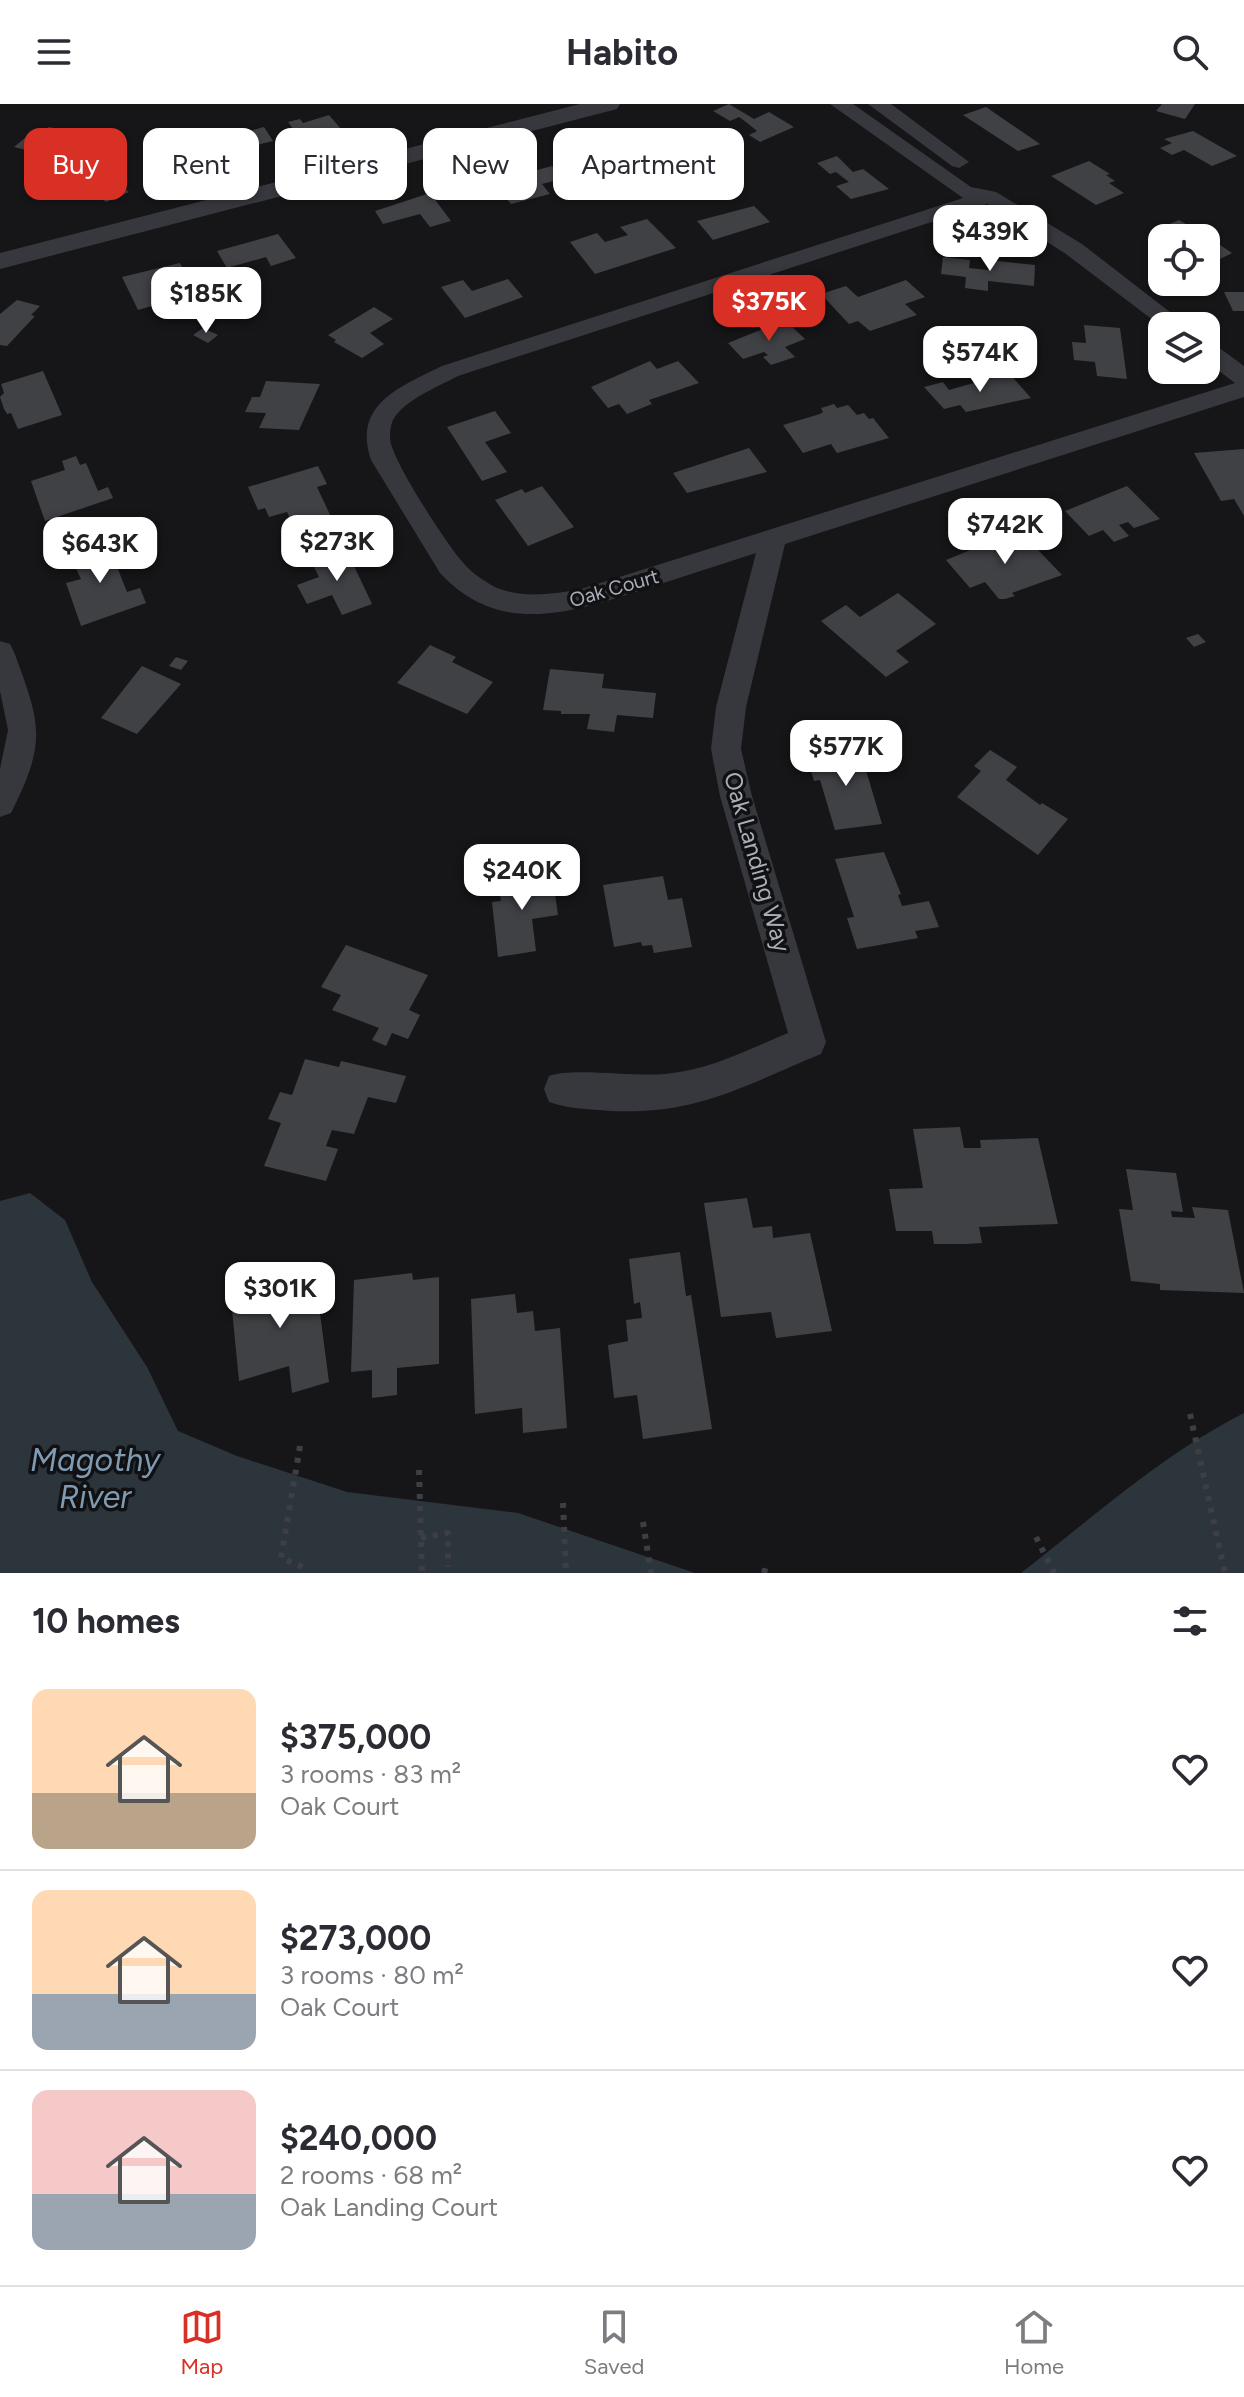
<!DOCTYPE html>
<html lang="en">
<head>
<meta charset="utf-8">
<style>
  :root { --surface:#fff; --page:#f2f2f3; --text:#2b2b33; --muted:#7c7c81; --line:#e1e1e2; --accent:#d93025 }
  body { margin:0; font-family:Figtree,sans-serif; background:var(--page); color:var(--text); height:100vh; display:flex; flex-direction:column; font-size:30px; white-space:nowrap }
  * { box-sizing:border-box; margin:0 }
  p { font-size:26px; color:var(--muted) }
  .icon { flex:none; width:44px; height:44px; fill:none; stroke:currentColor; stroke-width:2; stroke-linecap:round; stroke-linejoin:round }
  .map { position:relative; height:1469px; overflow:hidden }
  .details { display:flex; flex-direction:column; background:var(--surface); flex:1 }
  .details>* { flex:none }
  .top-card { position:absolute; left:24px; top:24px; width:800px; height:72px; display:flex; gap:16px }
  .tools { position:absolute; left:1148px; top:120px; display:grid; gap:16px }
  .tools a { display:grid; place-items:center; width:72px; height:72px; border-radius:16px; background:var(--surface); box-shadow:0 2px 6px #0004; font-size:40px }
  .price { position:absolute; translate:-50% -68px; padding:0 18px; border-radius:16px; background:#fff; color:#222; font-size:26px; line-height:52px; filter:drop-shadow(0 2px 4px #0008) }
  .price::after { content:''; position:absolute; left:50%; top:48px; width:24px; height:18px; margin-left:-12px; background:inherit; clip-path:polygon(0 0,100% 0,50% 100%) }
  .price.active { background:var(--accent); color:#fff }
  ul { padding:0; list-style:none }
  li { display:flex; align-items:center; gap:24px; height:200px; padding:0 32px }
  li+li { border-top:2px solid var(--line) }
  li span { display:grid; place-items:center; flex:none; width:224px; height:160px; border-radius:16px; color:#555 }
  li>.icon { margin-inline-start:auto }
  span .icon { width:96px; height:96px; fill:#fffc; stroke-width:1 }
  li b { font-size:34px }
  h2 { display:flex; justify-content:space-between; align-items:center; height:96px; padding:0 32px; font-size:34px }
  .chip { padding:0 28px; border-radius:16px; background:var(--surface); box-shadow:0 2px 6px #0004; font-size:28px; line-height:72px }
  .chip.active { background:var(--accent); color:#fff }
  header { display:flex; justify-content:space-between; align-items:center; height:104px; padding:0 32px; background:var(--surface); font-size:36px; font-weight:700 }
  .menu { display:flex; justify-content:space-around; align-items:center; height:112px; border-top:2px solid var(--line); background:var(--surface); font-size:22px; color:var(--muted) }
  .menu a { display:grid; justify-items:center; gap:4px }
  .menu .active { color:var(--accent) }
  .map>svg:first-child { display:block }
  .water { fill:#2c353c }
  .building { fill:#404145 }
  .lines { fill:none; stroke-linecap:round; stroke-linejoin:round }
  .path { stroke:#3d3f44; stroke-width:6; stroke-dasharray:5 7; stroke-linecap:butt }
  .minor { fill:#37383d; fill-rule:evenodd }
  .tertiary { fill:#37383d; fill-rule:evenodd }
  .labels { text-anchor:middle; stroke-width:7; stroke-linejoin:round; paint-order:stroke }
  .far-street-label { font-size:20px; fill:#a8adb8; stroke:#111113 }
  .street-label { font-size:24px; fill:#a8adb8; stroke:#111113 }
  .near-water-label { font-size:32px; font-style:italic; fill:#7f9bb3; stroke:#111113 }
</style>
</head>
<body>
<header><svg class="icon" aria-label="menu" viewBox="0 0 24 24"><path d="M4 6h16M4 12h16M4 18h16"/></svg>Habito<svg class="icon" aria-label="search" viewBox="0 0 24 24"><circle cx="10" cy="10" r="6"/><path d="M15 15l6 6"/></svg></header>
<div class="map">
<svg width="1244" height="1469" viewBox="0 0 1244 1469">
  <rect width="100%" height="100%" fill="#161618"/>
  <g class="water">
    <polygon points="30,1089 65,1116 92,1178 147,1263 178,1327 237,1352 347,1388 518,1409 695,1469 0,1469 0,1097"/>
    <path d="M1244,1309V1469H1021C1092,1414 1163,1350 1244,1309Z"/>
  </g>
  <g class="building">
    <polygon points="729,0 754,15 769,8 794,23 760,38 749,31 757,27 746,18 739,13 730,17 713,7"/>
    <polygon points="1162,0 1195,0 1185,15 1156,7"/>
    <polygon points="986,3 1040,40 1018,47 963,11"/>
    <polygon points="329,11 341,25 302,37 288,18 300,15 303,19"/>
    <polygon points="49,23 71,28 64,34 70,36 51,52 14,43 32,28 41,29"/>
    <polygon points="264,23 273,37 222,50 220,46 195,53 186,39 234,24 238,30"/>
    <polygon points="1193,27 1221,43 1237,52 1212,62 1184,46 1172,51 1160,44 1172,39 1164,35"/>
    <polygon points="657,32 667,44 682,41 695,56 678,59 682,64 662,69 655,60 625,67 616,56 638,51 629,39"/>
    <polygon points="837,52 853,68 863,65 889,85 851,95 836,82 849,78 836,68 830,70 817,59"/>
    <polygon points="100,57 116,68 108,71 129,88 106,98 90,86 99,82 93,78 80,83 62,70"/>
    <polygon points="1089,57 1110,70 1106,71 1115,77 1109,79 1124,89 1096,101 1051,72"/>
    <polygon points="552,62 562,75 542,80 550,90 511,100 493,78"/>
    <polygon points="430,89 451,117 430,123 420,110 383,120 375,107"/>
    <polygon points="754,102 770,118 713,136 697,117"/>
    <polygon points="647,115 676,144 595,170 570,138 597,129 605,138 628,131 620,123"/>
    <polygon points="1179,116 1211,135 1232,149 1206,162 1206,134 1172,134 1158,125"/>
    <polygon points="278,130 296,154 271,162 266,153 227,164 217,147"/>
    <polygon points="943,153 970,156 969,164 988,166 989,156 1035,161 1034,182 988,177 988,187 965,184 966,173 941,170"/>
    <polygon points="180,159 190,177 156,187 162,199 138,206 122,173"/>
    <polygon points="508,175 523,193 465,214 441,183 463,176 472,187"/>
    <polygon points="906,176 925,193 905,200 917,211 870,227 858,217 849,220 821,190 846,182 858,193"/>
    <polygon points="1224,188 1244,188 1244,207 1233,207"/>
    <polygon points="17,196 40,202 31,211 35,212 7,242 0,241 0,210"/>
    <polygon points="374,203 393,215 370,229 384,240 362,254 334,238 336,236 328,231"/>
    <polygon points="785,216 805,235 785,243 795,253 771,261 763,253 768,251 764,248 743,255 728,239"/>
    <polygon points="1084,221 1120,224 1127,275 1097,272 1095,258 1074,256 1072,238 1086,239"/>
    <polygon points="203,224 218,231 208,239 193,231"/>
    <polygon points="650,257 657,265 678,257 699,279 649,296 652,300 627,310 619,300 608,304 591,283"/>
    <polygon points="43,267 62,311 18,325 11,309 7,310 4,305 0,293 4,289 1,280"/>
    <polygon points="1009,269 1031,294 966,308 960,301 944,305 924,283 943,278 949,286"/>
    <polygon points="266,277 320,280 299,326 259,324 266,309 245,308 252,293 260,293"/>
    <polygon points="834,300 837,304 848,301 857,311 864,309 869,315 873,314 889,334 837,349 831,340 803,349 783,321 820,310 823,308 821,304"/>
    <polygon points="495,307 511,329 485,338 507,368 482,377 447,323"/>
    <polygon points="749,344 767,368 687,389 673,369"/>
    <polygon points="1244,345 1244,412 1234,395 1221,397 1194,349"/>
    <polygon points="76,352 80,361 86,359 98,387 108,383 113,394 45,417 31,377 65,366 62,357"/>
    <polygon points="318,362 327,380 317,383 333,417 296,428 287,408 269,413 265,404 258,406 248,383"/>
    <polygon points="542,382 574,423 528,442 495,396 522,385 525,389"/>
    <polygon points="1127,382 1160,415 1134,424 1128,418 1119,421 1129,432 1114,438 1103,426 1089,432 1065,407"/>
    <polygon points="1019,426 1062,471 1012,489 1015,492 1005,495 999,495 985,478 970,484 946,456"/>
    <polygon points="106,435 127,488 140,484 146,499 81,522 66,479 81,475 68,448"/>
    <polygon points="346,445 372,500 342,511 332,491 307,500 297,481 319,473 311,457"/>
    <polygon points="898,489 936,520 896,547 909,558 886,573 821,517 846,501 860,513"/>
    <polygon points="1198,530 1206,538 1194,543 1186,534"/>
    <polygon points="430,541 456,553 452,558 493,578 467,610 397,579"/>
    <polygon points="176,553 188,557 181,566 169,562"/>
    <polygon points="142,562 181,580 137,630 101,614"/>
    <polygon points="550,565 604,570 602,584 656,589 653,614 617,611 614,628 587,625 590,610 561,610 561,607 543,606"/>
    <polygon points="859,643 882,720 835,726 820,676 814,677 806,650"/>
    <polygon points="990,646 1017,663 1006,676 1040,701 1042,699 1068,715 1038,751 957,693 981,667 974,662"/>
    <polygon points="884,748 901,790 898,791 902,802 929,797 939,823 915,827 918,834 857,845 847,814 854,813 835,755"/>
    <polygon points="552,769 558,811 532,815 536,847 498,853 492,798 501,797 498,777"/>
    <polygon points="663,772 668,796 682,794 692,843 654,849 652,841 642,842 641,838 614,843 603,781"/>
    <polygon points="346,841 428,871 409,906 420,911 408,935 392,929 386,942 372,936 379,924 332,906 341,891 321,883"/>
    <polygon points="305,955 339,963 341,957 406,972 396,999 368,993 354,1030 332,1026 326,1042 338,1045 326,1077 264,1062 281,1019 268,1015 280,988 292,991"/>
    <polygon points="960,1023 964,1044 981,1044 980,1036 1038,1034 1058,1120 979,1123 982,1139 966,1140 934,1140 932,1127 896,1127 889,1085 923,1084 913,1025"/>
    <polygon points="1126,1065 1176,1069 1183,1108 1171,1107 1172,1113 1195,1114 1192,1103 1228,1106 1244,1189 1160,1186 1160,1180 1131,1177 1119,1105 1133,1106"/>
    <polygon points="747,1094 753,1124 772,1122 773,1134 810,1129 832,1227 776,1234 771,1208 721,1213 704,1099"/>
    <polygon points="680,1148 686,1192 691,1191 712,1325 643,1335 637,1291 614,1294 608,1241 628,1237 626,1216 642,1214 640,1198 634,1200 629,1155"/>
    <polygon points="295,1168 295,1177 315,1171 329,1278 292,1289 289,1262 239,1277 230,1185"/>
    <polygon points="412,1169 413,1176 439,1173 439,1260 397,1264 397,1291 372,1294 372,1266 351,1268 354,1176"/>
    <polygon points="515,1190 517,1209 533,1207 535,1227 560,1224 567,1324 523,1329 522,1304 475,1310 471,1195"/>
  </g>
  <g class="lines">
    <g class="path">
      <polyline points="1190,1310 1225,1469"/>
      <polyline points="300,1342 281,1454 306,1464"/>
      <polyline points="419,1366 422,1469"/>
      <polyline points="563,1399 566,1469"/>
      <polyline points="643,1418 651,1469"/>
      <polyline points="1036,1433 1054,1469"/>
      <polyline points="421,1434 448,1429 448,1463"/>
      <polyline points="764,1469 767,1458"/>
    </g>
    <g class="minor">
      <path d="M830,0H853L971,83L996,88L1082,140L1188,222L1162,223L1066,150L987,100L458,272C438,283 405,295 393,316C390,323 389,333 391,340C398,365 443,434 460,455C469,467 481,475 493,482C519,495 551,490 578,486L1235,279L1206,257V238L1214,240L1244,262V293L785,440L746,603L741,645L752,692L826,938L821,950C743,982 697,1011 610,1007C589,1005 568,1005 549,998L544,985L549,972C573,963 634,973 665,970C710,966 747,946 788,929L720,692L711,645L716,603L756,449C719,461 682,473 645,485C573,508 500,534 440,469L371,356C352,300 400,283 442,262L963,94Z"/>
      <polygon points="868,0 891,0 969,58 959,64 952,62"/>
      <path d="M0,537L10,540L14,548C41,621 47,637 11,709L0,713V665L8,626L0,587Z"/>
    </g>
    <polygon class="tertiary" points="580,0 620,0 617,5 0,165 0,149"/>
  </g>
  <g class="labels">
    <g class="far-street-label">
      <text transform="translate(614 484) rotate(-16)" y="7">Oak Court</text>
    </g>
    <g class="street-label">
      <text transform="translate(757 758) rotate(74)" y="8">Oak Landing Way</text>
    </g>
    <g class="near-water-label">
      <text x="95" y="1367">Magothy<tspan x="95" dy="37">River</tspan></text>
    </g>
  </g>
</svg>
<div class="tools">
<a><svg class="icon" aria-label="locate" viewBox="0 0 24 24"><circle cx="12" cy="12" r="6"/><path d="M12 2v4M12 18v4M2 12h4M18 12h4"/></svg></a>
<a><svg class="icon" aria-label="layers" viewBox="0 0 24 24"><path d="M12 4l9 5-9 5-9-5zM3 14l9 5 9-5"/></svg></a>
</div>
<b class="price" style="left:990px;top:169px">$439K</b>
<b class="price" style="left:206px;top:231px">$185K</b>
<b class="price active" style="left:769px;top:239px">$375K</b>
<b class="price" style="left:980px;top:290px">$574K</b>
<b class="price" style="left:1005px;top:462px">$742K</b>
<b class="price" style="left:337px;top:479px">$273K</b>
<b class="price" style="left:100px;top:481px">$643K</b>
<b class="price" style="left:846px;top:684px">$577K</b>
<b class="price" style="left:522px;top:808px">$240K</b>
<b class="price" style="left:280px;top:1226px">$301K</b>
<div class="top-card">
<a class="chip active">Buy</a>
<a class="chip">Rent</a>
<a class="chip">Filters</a>
<a class="chip">New</a>
<a class="chip">Apartment</a>
</div>
</div>
<section class="details">
<h2>10 homes<svg class="icon" aria-label="filters" viewBox="0 0 24 24"><path d="M4 7h16M4 17h16"/><circle cx="9" cy="7" r="2"/><circle cx="15" cy="17" r="2"/></svg></h2>
<ul>
<li><span style="background:linear-gradient(#ffd9b3 65%,#b9a48a 0)"><svg class="icon" aria-label="home" viewBox="0 0 24 24"><path d="M3 11l9-7 9 7M6 9v11h12V9"/></svg></span><div><b>$375,000</b><p>3 rooms · 83 m²</p><p>Oak Court</p></div><svg class="icon" aria-label="heart" viewBox="0 0 24 24"><path d="M12 20l-8-8c-3-5 5-10 8-4 3-6 11-1 8 4z"/></svg></li>
<li><span style="background:linear-gradient(#ffd9b3 65%,#9aa5b1 0)"><svg class="icon" aria-label="home" viewBox="0 0 24 24"><path d="M3 11l9-7 9 7M6 9v11h12V9"/></svg></span><div><b>$273,000</b><p>3 rooms · 80 m²</p><p>Oak Court</p></div><svg class="icon" aria-label="heart" viewBox="0 0 24 24"><path d="M12 20l-8-8c-3-5 5-10 8-4 3-6 11-1 8 4z"/></svg></li>
<li><span style="background:linear-gradient(#f6c9c9 65%,#9aa5b1 0)"><svg class="icon" aria-label="home" viewBox="0 0 24 24"><path d="M3 11l9-7 9 7M6 9v11h12V9"/></svg></span><div><b>$240,000</b><p>2 rooms · 68 m²</p><p>Oak Landing Court</p></div><svg class="icon" aria-label="heart" viewBox="0 0 24 24"><path d="M12 20l-8-8c-3-5 5-10 8-4 3-6 11-1 8 4z"/></svg></li>
</ul>
</section>
<nav class="menu">
<a class="active"><svg class="icon" aria-label="map" viewBox="0 0 24 24"><path d="M3 6l6-2 6 2 6-2v14l-6 2-6-2-6 2zM9 4v14M15 6v14"/></svg>Map</a>
<a><svg class="icon" aria-label="saved" viewBox="0 0 24 24"><path d="M7 4h10v16l-5-4-5 4z"/></svg>Saved</a>
<a><svg class="icon" aria-label="home" viewBox="0 0 24 24"><path d="M3 11l9-7 9 7M6 9v11h12V9"/></svg>Home</a>
</nav>
</body>
</html>
